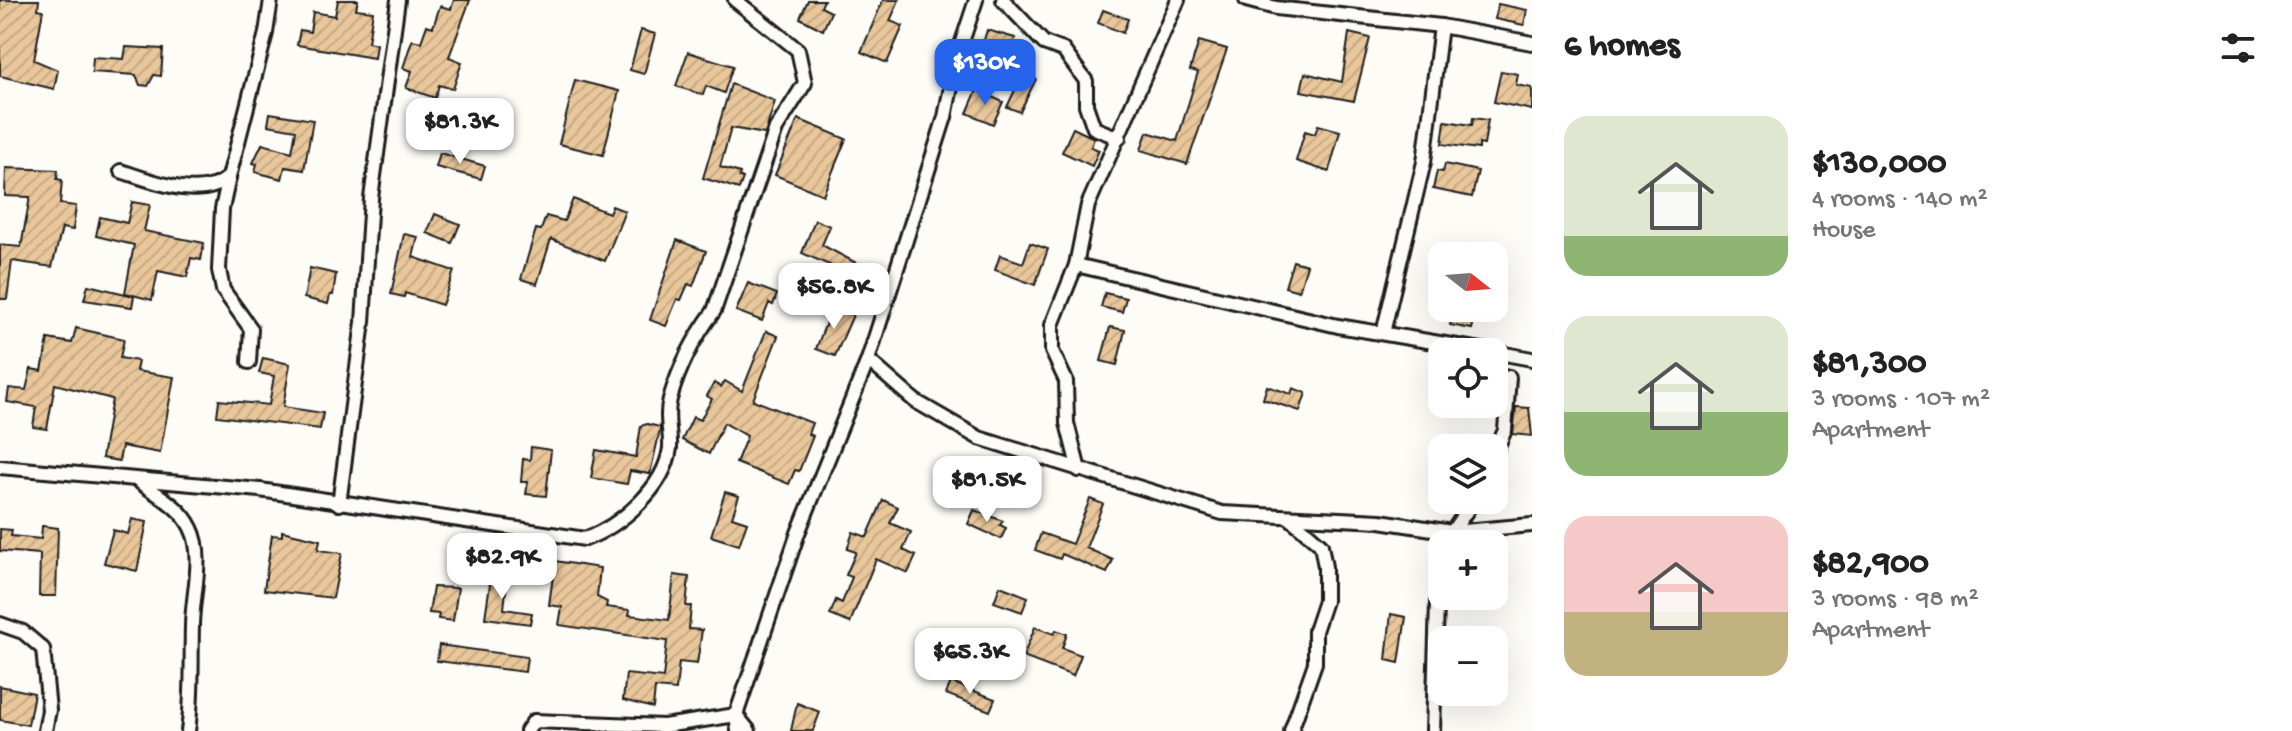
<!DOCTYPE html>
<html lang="en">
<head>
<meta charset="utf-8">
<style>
  :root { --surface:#fff; --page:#f6f6f6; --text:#222; --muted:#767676; --accent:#2563eb }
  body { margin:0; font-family:"Gochi Hand",sans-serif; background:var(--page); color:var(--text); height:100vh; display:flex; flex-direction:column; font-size:30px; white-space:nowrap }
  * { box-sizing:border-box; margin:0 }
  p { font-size:26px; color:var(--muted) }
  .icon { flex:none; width:44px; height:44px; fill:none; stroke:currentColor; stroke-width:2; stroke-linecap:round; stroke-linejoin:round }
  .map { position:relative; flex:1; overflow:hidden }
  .drawer { display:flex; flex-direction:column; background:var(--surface); width:760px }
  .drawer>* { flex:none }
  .needle { width:52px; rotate:107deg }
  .tools { position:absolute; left:1428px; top:242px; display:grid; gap:16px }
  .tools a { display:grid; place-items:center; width:80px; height:80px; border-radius:16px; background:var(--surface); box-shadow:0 8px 32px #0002; font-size:40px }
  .price { position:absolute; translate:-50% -68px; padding:0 18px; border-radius:16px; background:#fff; color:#222; font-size:26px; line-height:52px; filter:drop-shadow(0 2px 4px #0008) }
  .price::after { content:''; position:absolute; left:50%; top:48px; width:24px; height:18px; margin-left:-12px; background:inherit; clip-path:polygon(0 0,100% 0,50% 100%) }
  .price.active { background:var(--accent); color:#fff }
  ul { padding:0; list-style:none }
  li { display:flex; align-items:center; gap:24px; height:200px; padding:0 32px }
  li span { display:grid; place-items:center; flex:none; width:224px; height:160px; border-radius:24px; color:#555 }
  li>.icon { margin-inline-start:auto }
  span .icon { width:96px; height:96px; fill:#fffc; stroke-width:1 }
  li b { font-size:34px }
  h2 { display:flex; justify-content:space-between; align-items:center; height:96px; padding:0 32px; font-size:34px }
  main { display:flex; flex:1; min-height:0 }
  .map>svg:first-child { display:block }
  .building { fill:url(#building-hatch); stroke:#1c1c1c; stroke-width:2 }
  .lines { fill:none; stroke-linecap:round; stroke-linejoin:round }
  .street-casing { stroke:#1c1c1c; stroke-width:18 }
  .street { stroke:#fdfcf7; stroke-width:12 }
</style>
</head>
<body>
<main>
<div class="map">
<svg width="1532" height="731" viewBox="0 0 1532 731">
  <defs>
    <pattern id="building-hatch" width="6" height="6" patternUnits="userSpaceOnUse" patternTransform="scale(2)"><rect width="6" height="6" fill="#e9c79b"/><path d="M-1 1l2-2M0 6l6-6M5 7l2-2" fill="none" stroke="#c7aa85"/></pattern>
  </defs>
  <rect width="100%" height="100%" fill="#fdfcf7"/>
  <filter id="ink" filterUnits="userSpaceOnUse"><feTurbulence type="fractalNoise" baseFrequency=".0125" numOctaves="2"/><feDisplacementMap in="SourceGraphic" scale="16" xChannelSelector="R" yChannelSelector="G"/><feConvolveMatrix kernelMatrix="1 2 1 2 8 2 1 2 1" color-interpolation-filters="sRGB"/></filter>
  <g filter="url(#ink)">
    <g class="building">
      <polygon points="0,0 39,0 38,9 43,10 34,60 58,70 54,89 0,76"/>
      <polygon points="338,0 358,0 356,9 373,11 368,42 376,44 374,58 297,45 300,30 310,32 313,12 335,16"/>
      <polygon points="454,0 470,0 449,57 462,62 453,89 439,85 435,98 406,88 412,71 403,68 412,40 421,42 427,25 433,27 440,6 451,9"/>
      <polygon points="808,0 824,0 821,7 831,12 823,30 800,18"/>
      <polygon points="883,0 899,0 890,21 903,26 887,63 861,52"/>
      <polygon points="1498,4 1527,10 1524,25 1495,19"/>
      <polygon points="1103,10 1128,19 1123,33 1098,23"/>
      <polygon points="641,30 655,34 644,74 630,70"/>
      <polygon points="987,30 1015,38 1008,61 980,53"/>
      <polygon points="1349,33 1370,38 1354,101 1301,91 1305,73 1342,82"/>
      <polygon points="1199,41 1227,49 1187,164 1141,150 1147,132 1177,141 1198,72 1190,70"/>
      <polygon points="126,47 163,49 161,76 154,75 148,86 140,85 136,75 92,72 93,57 124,59"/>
      <polygon points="688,52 733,66 724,93 706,86 703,95 676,86"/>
      <polygon points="1501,71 1518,74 1516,85 1532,88 1532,110 1494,102"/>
      <polygon points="1023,73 1036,79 1020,112 1007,107"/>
      <polygon points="575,80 619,91 603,155 559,144"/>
      <polygon points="731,84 775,101 765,134 731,128 720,167 740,173 739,177 743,178 739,189 703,178"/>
      <polygon points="977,90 1003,102 993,124 967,113"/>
      <polygon points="270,113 313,120 304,170 285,167 282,179 255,172 257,164 253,163 262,144 292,152 296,130 268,125"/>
      <polygon points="1473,118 1488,120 1484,145 1479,144 1479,149 1442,144 1445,121 1472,125"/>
      <polygon points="798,119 846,139 823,195 775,175"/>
      <polygon points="1318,125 1340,131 1329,172 1296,161 1305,131 1315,134"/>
      <polygon points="1073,128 1094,138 1091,147 1099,150 1092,166 1062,152"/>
      <polygon points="440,153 485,166 481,179 436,167"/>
      <polygon points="1445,164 1478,171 1472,197 1433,189 1437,171 1443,172"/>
      <polygon points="6,168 58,170 57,179 62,180 60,204 76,206 73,230 62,228 52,267 12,261 7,299 0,299 0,245 21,247 30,197 5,196"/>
      <polygon points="573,199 609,213 612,206 625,211 605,261 551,239 537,284 521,279 536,229 541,230 546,216 564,221"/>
      <polygon points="132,202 150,205 144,231 204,243 201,260 191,258 187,277 158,271 152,300 125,293 134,245 96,236 100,217 127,223"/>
      <polygon points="435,214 460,224 452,243 427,233"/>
      <polygon points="815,220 830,226 822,245 860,265 854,276 802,253"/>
      <polygon points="404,234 418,237 413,257 454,271 442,305 405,293 404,297 391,294"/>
      <polygon points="677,240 706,251 693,286 688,284 681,300 677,299 666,326 650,320"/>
      <polygon points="1030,243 1048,249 1035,285 995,270 1000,255 1023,263"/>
      <polygon points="1293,261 1307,265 1299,291 1285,287"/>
      <polygon points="310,268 336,274 333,295 330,295 328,304 304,298"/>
      <polygon points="748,283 777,294 773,305 769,303 762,321 736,311"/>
      <polygon points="88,285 134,296 132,307 84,300"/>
      <polygon points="1105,293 1126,298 1122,312 1101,307"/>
      <polygon points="832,307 853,315 835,356 816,349"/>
      <polygon points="1454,308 1477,309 1472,329 1450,325"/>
      <polygon points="1110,327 1125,330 1117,365 1101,361"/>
      <polygon points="76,328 124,339 120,358 138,361 136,371 174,377 160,453 122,446 119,461 102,458 112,399 55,384 47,429 33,427 36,407 7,402 9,388 26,390 31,369 42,371 48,339 72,343"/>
      <polygon points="766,331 778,336 753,400 812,423 808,434 813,436 799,471 795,470 789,484 736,463 747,436 724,423 709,454 682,440 693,417 700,420 712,399 707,396 714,383 721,387 725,381 742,391"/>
      <polygon points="263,358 290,364 283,407 323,413 320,429 217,416 219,400 269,405 274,376 259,373"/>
      <polygon points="1267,386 1291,394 1293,388 1306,393 1300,411 1263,399"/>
      <polygon points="1516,407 1529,408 1532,436 1513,434"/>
      <polygon points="647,424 660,427 660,430 650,474 630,471 627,484 591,478 596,450 636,457 641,426"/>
      <polygon points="531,447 551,450 546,496 526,494 528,482 521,482 523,459 530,460"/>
      <polygon points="725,492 739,496 732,517 747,522 739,545 711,536"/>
      <polygon points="1090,499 1103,504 1086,548 1113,560 1107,573 1062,554 1060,559 1035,550 1041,533 1072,544"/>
      <polygon points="883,500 898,507 890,523 911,532 903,550 916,556 908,573 876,559 850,623 830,615 836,600 842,603 852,577 846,575 856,552 847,549 853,532 867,537"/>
      <polygon points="974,510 1003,521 1000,525 1006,528 1001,539 968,524"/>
      <polygon points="132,519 147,522 137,571 104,563 113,530 128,534"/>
      <polygon points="42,526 58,528 56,596 39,596 40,554 0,551 0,529 12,530 11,536 41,539"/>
      <polygon points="282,531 320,540 318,550 342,553 333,598 264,590 272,535 282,536"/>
      <polygon points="555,561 600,568 597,597 607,602 606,607 630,610 629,615 669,620 674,575 689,577 686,606 691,606 689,629 702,630 697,664 679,662 676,690 655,688 653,708 623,700 626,674 663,678 667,641 559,625 562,607 549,605"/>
      <polygon points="492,570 508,572 504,609 532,613 530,624 485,618"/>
      <polygon points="1000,586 1028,597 1022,612 994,602"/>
      <polygon points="433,587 458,588 453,621 438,619 439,614 429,613"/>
      <polygon points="1391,614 1406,617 1399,663 1386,660"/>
      <polygon points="1035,627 1054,634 1056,630 1067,634 1062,648 1081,655 1073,676 1023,657"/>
      <polygon points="944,640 959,645 952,665 937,660"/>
      <polygon points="439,645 527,657 525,672 437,661"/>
      <polygon points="951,682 995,699 990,711 946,694"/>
      <polygon points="0,686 34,693 28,725 0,720"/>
      <polygon points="797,703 820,712 813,731 791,731"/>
    </g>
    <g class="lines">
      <defs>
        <g id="street">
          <polyline points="1003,0 1044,43 1063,50 1086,81 1086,105 1094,128 1119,138"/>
          <polyline points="1246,0 1276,8 1441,26 1532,43"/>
          <path d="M121,171C152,181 201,202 229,177L266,33L271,0"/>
          <polyline points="229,177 222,209 219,270 223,290 251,329 249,362"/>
          <polyline points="1076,265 1338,326 1493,352"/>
          <polyline points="1383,333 1424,162 1441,26"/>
          <polyline points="1494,352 1532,359"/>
          <polyline points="868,360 915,401 979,438 1222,513 1380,521 1452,532 1532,525"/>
          <polyline points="1494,455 1505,430 1509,377"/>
          <path d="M0,467L260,490L585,539C621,526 665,487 670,448C671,432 665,417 670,399C679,367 694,338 714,311L776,129L805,83L798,50L735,0"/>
          <polyline points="1079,470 1067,423 1066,381 1052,351 1052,325 1076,265 1088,205 1178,0"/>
          <path d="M141,483C159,496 181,507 191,528C205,555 192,596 192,626C191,662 193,696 188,731"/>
          <polyline points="339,504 363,322 371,198 398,0"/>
          <polyline points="1290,518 1321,545 1325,567 1325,601 1315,631 1315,663 1291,731"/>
          <polyline points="1449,544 1452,532 1474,500"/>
          <polyline points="0,624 23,632 43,649 49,710 45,731"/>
          <polyline points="527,731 534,721 664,726 736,715 749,731"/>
          <polyline points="738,731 736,715 798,533 868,360 945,117 957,57 976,0"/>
          <polyline points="1433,731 1437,603 1442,578"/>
        </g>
      </defs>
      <use href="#street" class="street-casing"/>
      <use href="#street" class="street"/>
    </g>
  </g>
</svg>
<div class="tools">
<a><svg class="needle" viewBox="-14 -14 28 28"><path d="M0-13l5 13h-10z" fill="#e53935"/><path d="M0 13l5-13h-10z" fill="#767676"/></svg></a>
<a><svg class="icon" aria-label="locate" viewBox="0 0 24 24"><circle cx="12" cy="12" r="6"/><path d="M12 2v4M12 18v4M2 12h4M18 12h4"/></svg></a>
<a><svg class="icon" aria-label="layers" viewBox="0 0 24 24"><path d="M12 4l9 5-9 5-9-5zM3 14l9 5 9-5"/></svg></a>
<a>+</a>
<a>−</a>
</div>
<b class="price active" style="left:985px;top:107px">$130K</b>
<b class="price" style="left:460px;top:166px">$81.3K</b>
<b class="price" style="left:834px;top:331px">$56.8K</b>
<b class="price" style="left:987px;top:524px">$81.5K</b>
<b class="price" style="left:502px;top:601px">$82.9K</b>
<b class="price" style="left:970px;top:696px">$65.3K</b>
</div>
<section class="drawer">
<h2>6 homes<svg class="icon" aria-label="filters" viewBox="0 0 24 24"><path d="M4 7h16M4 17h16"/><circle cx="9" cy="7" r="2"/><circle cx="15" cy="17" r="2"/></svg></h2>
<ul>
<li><span style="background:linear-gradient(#dfe7d0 75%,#8fb573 0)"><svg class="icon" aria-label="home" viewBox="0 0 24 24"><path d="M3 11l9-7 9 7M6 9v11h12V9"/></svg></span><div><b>$130,000</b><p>4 rooms · 140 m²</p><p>House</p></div></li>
<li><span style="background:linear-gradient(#dfe7d0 60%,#8fb573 0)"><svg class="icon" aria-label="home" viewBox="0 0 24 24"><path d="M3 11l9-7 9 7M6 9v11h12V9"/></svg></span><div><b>$81,300</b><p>3 rooms · 107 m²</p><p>Apartment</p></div></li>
<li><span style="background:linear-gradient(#f6c9c9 60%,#c2b280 0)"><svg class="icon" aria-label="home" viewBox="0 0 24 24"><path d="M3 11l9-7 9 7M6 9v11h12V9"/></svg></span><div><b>$82,900</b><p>3 rooms · 98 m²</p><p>Apartment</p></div></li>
</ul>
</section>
</main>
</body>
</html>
